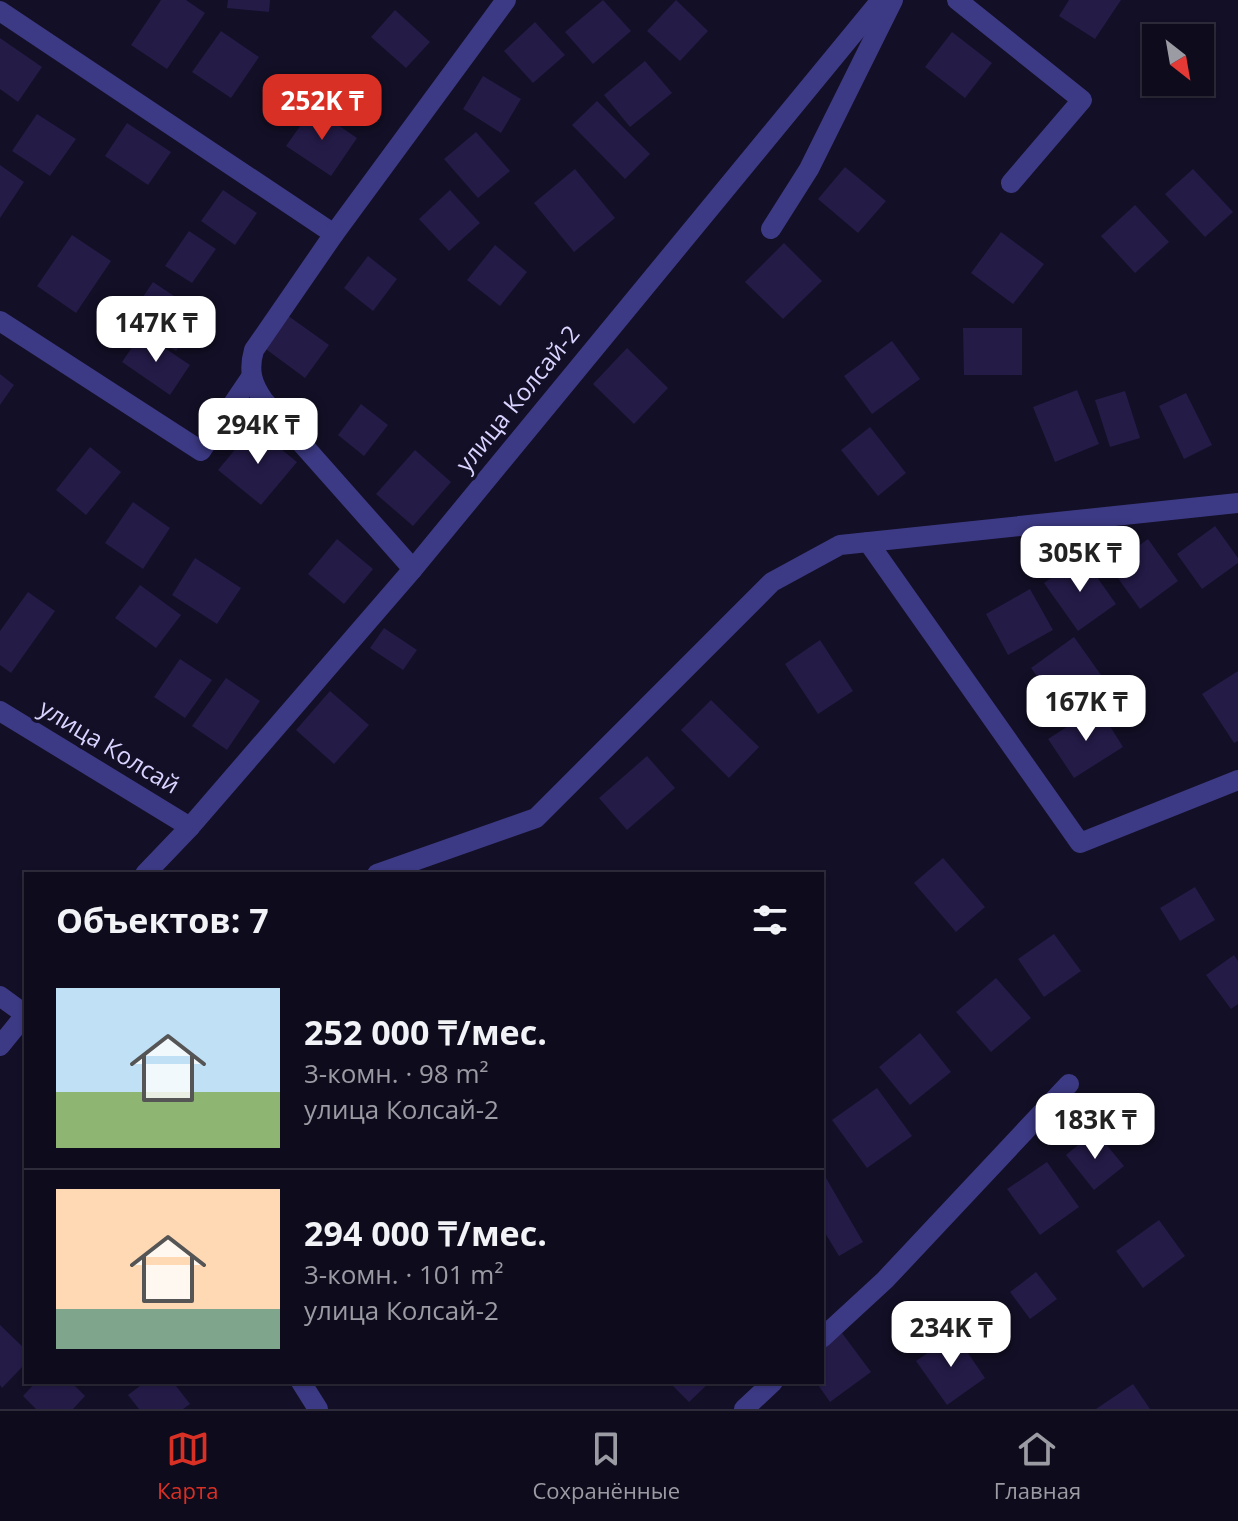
<!DOCTYPE html>
<html lang="ru">
<head>
<meta charset="utf-8">
<style>
  :root { --surface:#0e0b1c; --page:#1c1929; --text:#f1f3f6; --muted:#9b9ba3; --line:#2e2b3b; --accent:#d93025 }
  body { margin:0; font-family:"Open Sans",sans-serif; background:var(--page); color:var(--text); height:100vh; display:flex; flex-direction:column; font-size:30px; white-space:nowrap }
  * { box-sizing:border-box; margin:0 }
  p { font-size:26px; color:var(--muted) }
  .icon { flex:none; width:44px; height:44px; fill:none; stroke:currentColor; stroke-width:2; stroke-linecap:round; stroke-linejoin:round }
  .map { position:relative; flex:1; overflow:hidden }
  .details { position:absolute; left:24px; top:872px; width:800px; height:512px; display:flex; flex-direction:column; background:var(--surface); border-radius:0px; box-shadow:0 2px 6px #0004,0 0 0 2px var(--line) }
  .details>* { flex:none }
  .needle { width:52px; rotate:149deg }
  .buttons { position:absolute; left:1142px; top:24px; display:grid; gap:16px }
  .buttons a { display:grid; place-items:center; width:72px; height:72px; border-radius:0px; background:var(--surface); box-shadow:0 2px 6px #0004,0 0 0 2px var(--line); font-size:40px }
  .price { position:absolute; translate:-50% -68px; padding:0 18px; border-radius:16px; background:#fff; color:#222; font-size:26px; line-height:52px; filter:drop-shadow(0 2px 4px #0008) }
  .price::after { content:''; position:absolute; left:50%; top:48px; width:24px; height:18px; margin-left:-12px; background:inherit; clip-path:polygon(0 0,100% 0,50% 100%) }
  .price.active { background:var(--accent); color:#fff }
  ul { padding:0; list-style:none }
  li { display:flex; align-items:center; gap:24px; height:200px; padding:0 32px }
  li+li { border-top:2px solid var(--line) }
  li span { display:grid; place-items:center; flex:none; width:224px; height:160px; border-radius:0px; color:#555 }
  li>.icon { margin-inline-start:auto }
  span .icon { width:96px; height:96px; fill:#fffc; stroke-width:1 }
  li b { font-size:34px }
  h2 { display:flex; justify-content:space-between; align-items:center; height:96px; padding:0 32px; font-size:34px }
  .tabs { display:flex; justify-content:space-around; align-items:center; height:112px; border-top:2px solid var(--line); background:var(--surface); font-size:22px; color:var(--muted) }
  .tabs a { display:grid; justify-items:center; gap:4px }
  .tabs .active { color:var(--accent) }
  .map>svg:first-child { display:block }
  .building { fill:#241b47 }
  .lines { fill:none; stroke-linecap:round; stroke-linejoin:round }
  .minor { stroke:#3d3a85; stroke-width:20 }
  .tertiary { stroke:#3d3a85; stroke-width:20 }
  .labels { text-anchor:middle; stroke-width:7; stroke-linejoin:round; paint-order:stroke }
  .street-label { font-size:24px; fill:#d9d4ff; stroke:#130f26 }
</style>
</head>
<body>
<div class="map">
<svg width="1238" height="1409" viewBox="0 0 1238 1409">
  <rect width="100%" height="100%" fill="#130f26"/>
  <g class="building">
    <polygon points="161,0 186,0 205,13 167,69 131,45"/>
    <polygon points="228,0 270,0 269,12 227,8"/>
    <polygon points="603,0 631,31 593,64 565,32"/>
    <polygon points="676,0 708,31 680,61 647,31"/>
    <polygon points="1069,0 1121,0 1095,39 1059,16"/>
    <polygon points="395,10 430,42 406,68 371,37"/>
    <polygon points="535,22 565,55 533,83 504,51"/>
    <polygon points="221,31 259,57 231,98 192,72"/>
    <polygon points="952,32 992,63 965,98 925,67"/>
    <polygon points="0,38 42,67 18,102 0,89"/>
    <polygon points="645,61 672,93 630,127 604,95"/>
    <polygon points="483,76 521,99 501,133 463,109"/>
    <polygon points="597,101 650,154 625,179 572,125"/>
    <polygon points="313,108 357,138 331,176 286,146"/>
    <polygon points="37,114 76,139 50,176 12,151"/>
    <polygon points="127,123 171,152 148,185 105,156"/>
    <polygon points="476,132 510,171 478,198 444,159"/>
    <polygon points="0,165 24,182 0,218"/>
    <polygon points="845,167 886,201 858,233 818,199"/>
    <polygon points="575,169 615,218 574,252 534,203"/>
    <polygon points="1193,169 1233,212 1205,237 1165,194"/>
    <polygon points="223,190 257,213 235,245 201,221"/>
    <polygon points="450,190 480,223 449,251 419,219"/>
    <polygon points="1135,205 1169,242 1135,273 1101,236"/>
    <polygon points="189,231 216,249 192,283 165,266"/>
    <polygon points="1001,232 1044,264 1013,304 971,273"/>
    <polygon points="72,235 111,261 76,313 37,286"/>
    <polygon points="784,243 822,281 783,319 745,282"/>
    <polygon points="495,245 527,272 500,306 467,280"/>
    <polygon points="368,256 397,279 373,311 344,288"/>
    <polygon points="153,282 201,314 176,351 128,319"/>
    <polygon points="287,315 329,345 305,378 263,347"/>
    <polygon points="963,328 1022,328 1022,375 964,375"/>
    <polygon points="142,333 190,365 170,395 122,362"/>
    <polygon points="892,341 920,379 872,414 844,376"/>
    <polygon points="627,348 668,388 634,424 593,384"/>
    <polygon points="0,374 14,385 0,405"/>
    <polygon points="1077,390 1099,444 1055,462 1033,407"/>
    <polygon points="1125,391 1140,438 1110,447 1095,400"/>
    <polygon points="1186,393 1212,445 1184,459 1159,406"/>
    <polygon points="361,404 388,425 364,456 338,435"/>
    <polygon points="254,427 297,462 261,505 218,470"/>
    <polygon points="870,427 906,473 878,496 841,450"/>
    <polygon points="90,447 121,472 86,515 56,490"/>
    <polygon points="415,450 451,482 413,526 376,494"/>
    <polygon points="133,502 170,528 143,569 105,543"/>
    <polygon points="1215,526 1238,558 1238,563 1202,589 1177,554"/>
    <polygon points="337,539 373,569 344,604 308,574"/>
    <polygon points="1148,539 1178,581 1140,609 1110,567"/>
    <polygon points="1082,556 1116,604 1078,631 1044,583"/>
    <polygon points="195,558 241,588 217,624 172,595"/>
    <polygon points="140,585 181,615 156,648 115,618"/>
    <polygon points="1030,589 1053,630 1008,655 986,614"/>
    <polygon points="28,592 55,611 11,673 0,665 0,631"/>
    <polygon points="384,628 417,650 403,670 370,648"/>
    <polygon points="1074,637 1101,675 1059,706 1031,668"/>
    <polygon points="820,640 853,691 818,714 785,664"/>
    <polygon points="180,659 212,680 185,718 154,697"/>
    <polygon points="1238,671 1238,741 1234,743 1202,694"/>
    <polygon points="226,678 260,701 227,750 192,726"/>
    <polygon points="330,691 369,725 334,764 296,730"/>
    <polygon points="711,700 759,747 729,778 681,730"/>
    <polygon points="1098,707 1123,747 1074,778 1048,739"/>
    <polygon points="647,756 675,788 627,830 599,798"/>
    <polygon points="943,858 985,907 956,932 914,883"/>
    <polygon points="1195,887 1215,920 1180,941 1160,908"/>
    <polygon points="1054,934 1081,971 1044,997 1018,959"/>
    <polygon points="1234,955 1238,961 1238,1004 1231,1009 1206,975"/>
    <polygon points="996,978 1031,1018 991,1052 956,1012"/>
    <polygon points="920,1033 951,1072 910,1105 879,1067"/>
    <polygon points="877,1088 912,1136 867,1168 832,1120"/>
    <polygon points="1095,1131 1124,1166 1094,1190 1066,1155"/>
    <polygon points="1047,1162 1079,1207 1040,1235 1007,1189"/>
    <polygon points="822,1171 863,1242 839,1256 822,1228"/>
    <polygon points="1159,1220 1185,1256 1143,1288 1116,1251"/>
    <polygon points="1036,1272 1057,1299 1030,1319 1010,1292"/>
    <polygon points="0,1325 26,1350 26,1363 2,1388 0,1385"/>
    <polygon points="842,1333 871,1372 830,1402 816,1382 822,1382 822,1347"/>
    <polygon points="955,1334 985,1378 947,1405 916,1361"/>
    <polygon points="36,1382 71,1382 85,1396 73,1409 36,1409 23,1396"/>
    <polygon points="145,1382 173,1382 190,1404 183,1409 139,1409 128,1395"/>
    <polygon points="669,1382 710,1382 689,1402"/>
    <polygon points="1133,1384 1150,1409 1096,1409"/>
  </g>
  <g class="lines">
    <g class="minor">
      <polyline points="957,0 1082,100 1011,183"/>
      <polyline points="0,11 334,234"/>
      <polyline points="771,229 809,169 893,0"/>
      <polyline points="0,321 201,451 251,377"/>
      <polyline points="868,542 1080,843 1238,780"/>
      <path d="M413,569L264,401C252,384 248,371 254,350L334,234L506,0"/>
      <polyline points="190,827 413,569 881,0"/>
      <polyline points="377,874 536,818 772,582 840,545 1238,503"/>
      <polyline points="0,996 26,1015"/>
      <polyline points="822,1338 885,1280 1069,1084"/>
      <polyline points="301,1382 318,1409"/>
      <polyline points="744,1409 773,1382"/>
    </g>
    <g class="tertiary">
      <polyline points="0,711 190,827 145,874"/>
      <polyline points="0,1046 26,1014"/>
    </g>
  </g>
  <g class="labels">
    <g class="street-label">
      <text transform="translate(518 399) rotate(-51)" y="8">улица Колсай-2</text>
      <text transform="translate(109 747) rotate(31)" y="8">улица Колсай</text>
    </g>
  </g>
</svg>
<div class="buttons">
<a><svg class="needle" viewBox="-14 -14 28 28"><path d="M0-13l5 13h-10z" fill="#e53935"/><path d="M0 13l5-13h-10z" fill="#9b9ba3"/></svg></a>
</div>
<b class="price active" style="left:322px;top:142px">252K ₸</b>
<b class="price" style="left:156px;top:364px">147K ₸</b>
<b class="price" style="left:258px;top:466px">294K ₸</b>
<b class="price" style="left:1080px;top:594px">305K ₸</b>
<b class="price" style="left:1086px;top:743px">167K ₸</b>
<b class="price" style="left:1095px;top:1161px">183K ₸</b>
<b class="price" style="left:951px;top:1369px">234K ₸</b>
<section class="details">
<h2>Объектов: 7<svg class="icon" aria-label="filters" viewBox="0 0 24 24"><path d="M4 7h16M4 17h16"/><circle cx="9" cy="7" r="2"/><circle cx="15" cy="17" r="2"/></svg></h2>
<ul>
<li><span style="background:linear-gradient(#bfe0f5 65%,#8fb573 0)"><svg class="icon" aria-label="home" viewBox="0 0 24 24"><path d="M3 11l9-7 9 7M6 9v11h12V9"/></svg></span><div><b>252 000 ₸/мес.</b><p>3-комн. · 98 m²</p><p>улица Колсай-2</p></div></li>
<li><span style="background:linear-gradient(#ffd9b3 75%,#7fa58c 0)"><svg class="icon" aria-label="home" viewBox="0 0 24 24"><path d="M3 11l9-7 9 7M6 9v11h12V9"/></svg></span><div><b>294 000 ₸/мес.</b><p>3-комн. · 101 m²</p><p>улица Колсай-2</p></div></li>
</ul>
</section>
</div>
<nav class="tabs">
<a class="active"><svg class="icon" aria-label="map" viewBox="0 0 24 24"><path d="M3 6l6-2 6 2 6-2v14l-6 2-6-2-6 2zM9 4v14M15 6v14"/></svg>Карта</a>
<a><svg class="icon" aria-label="saved" viewBox="0 0 24 24"><path d="M7 4h10v16l-5-4-5 4z"/></svg>Сохранённые</a>
<a><svg class="icon" aria-label="home" viewBox="0 0 24 24"><path d="M3 11l9-7 9 7M6 9v11h12V9"/></svg>Главная</a>
</nav>
</body>
</html>
